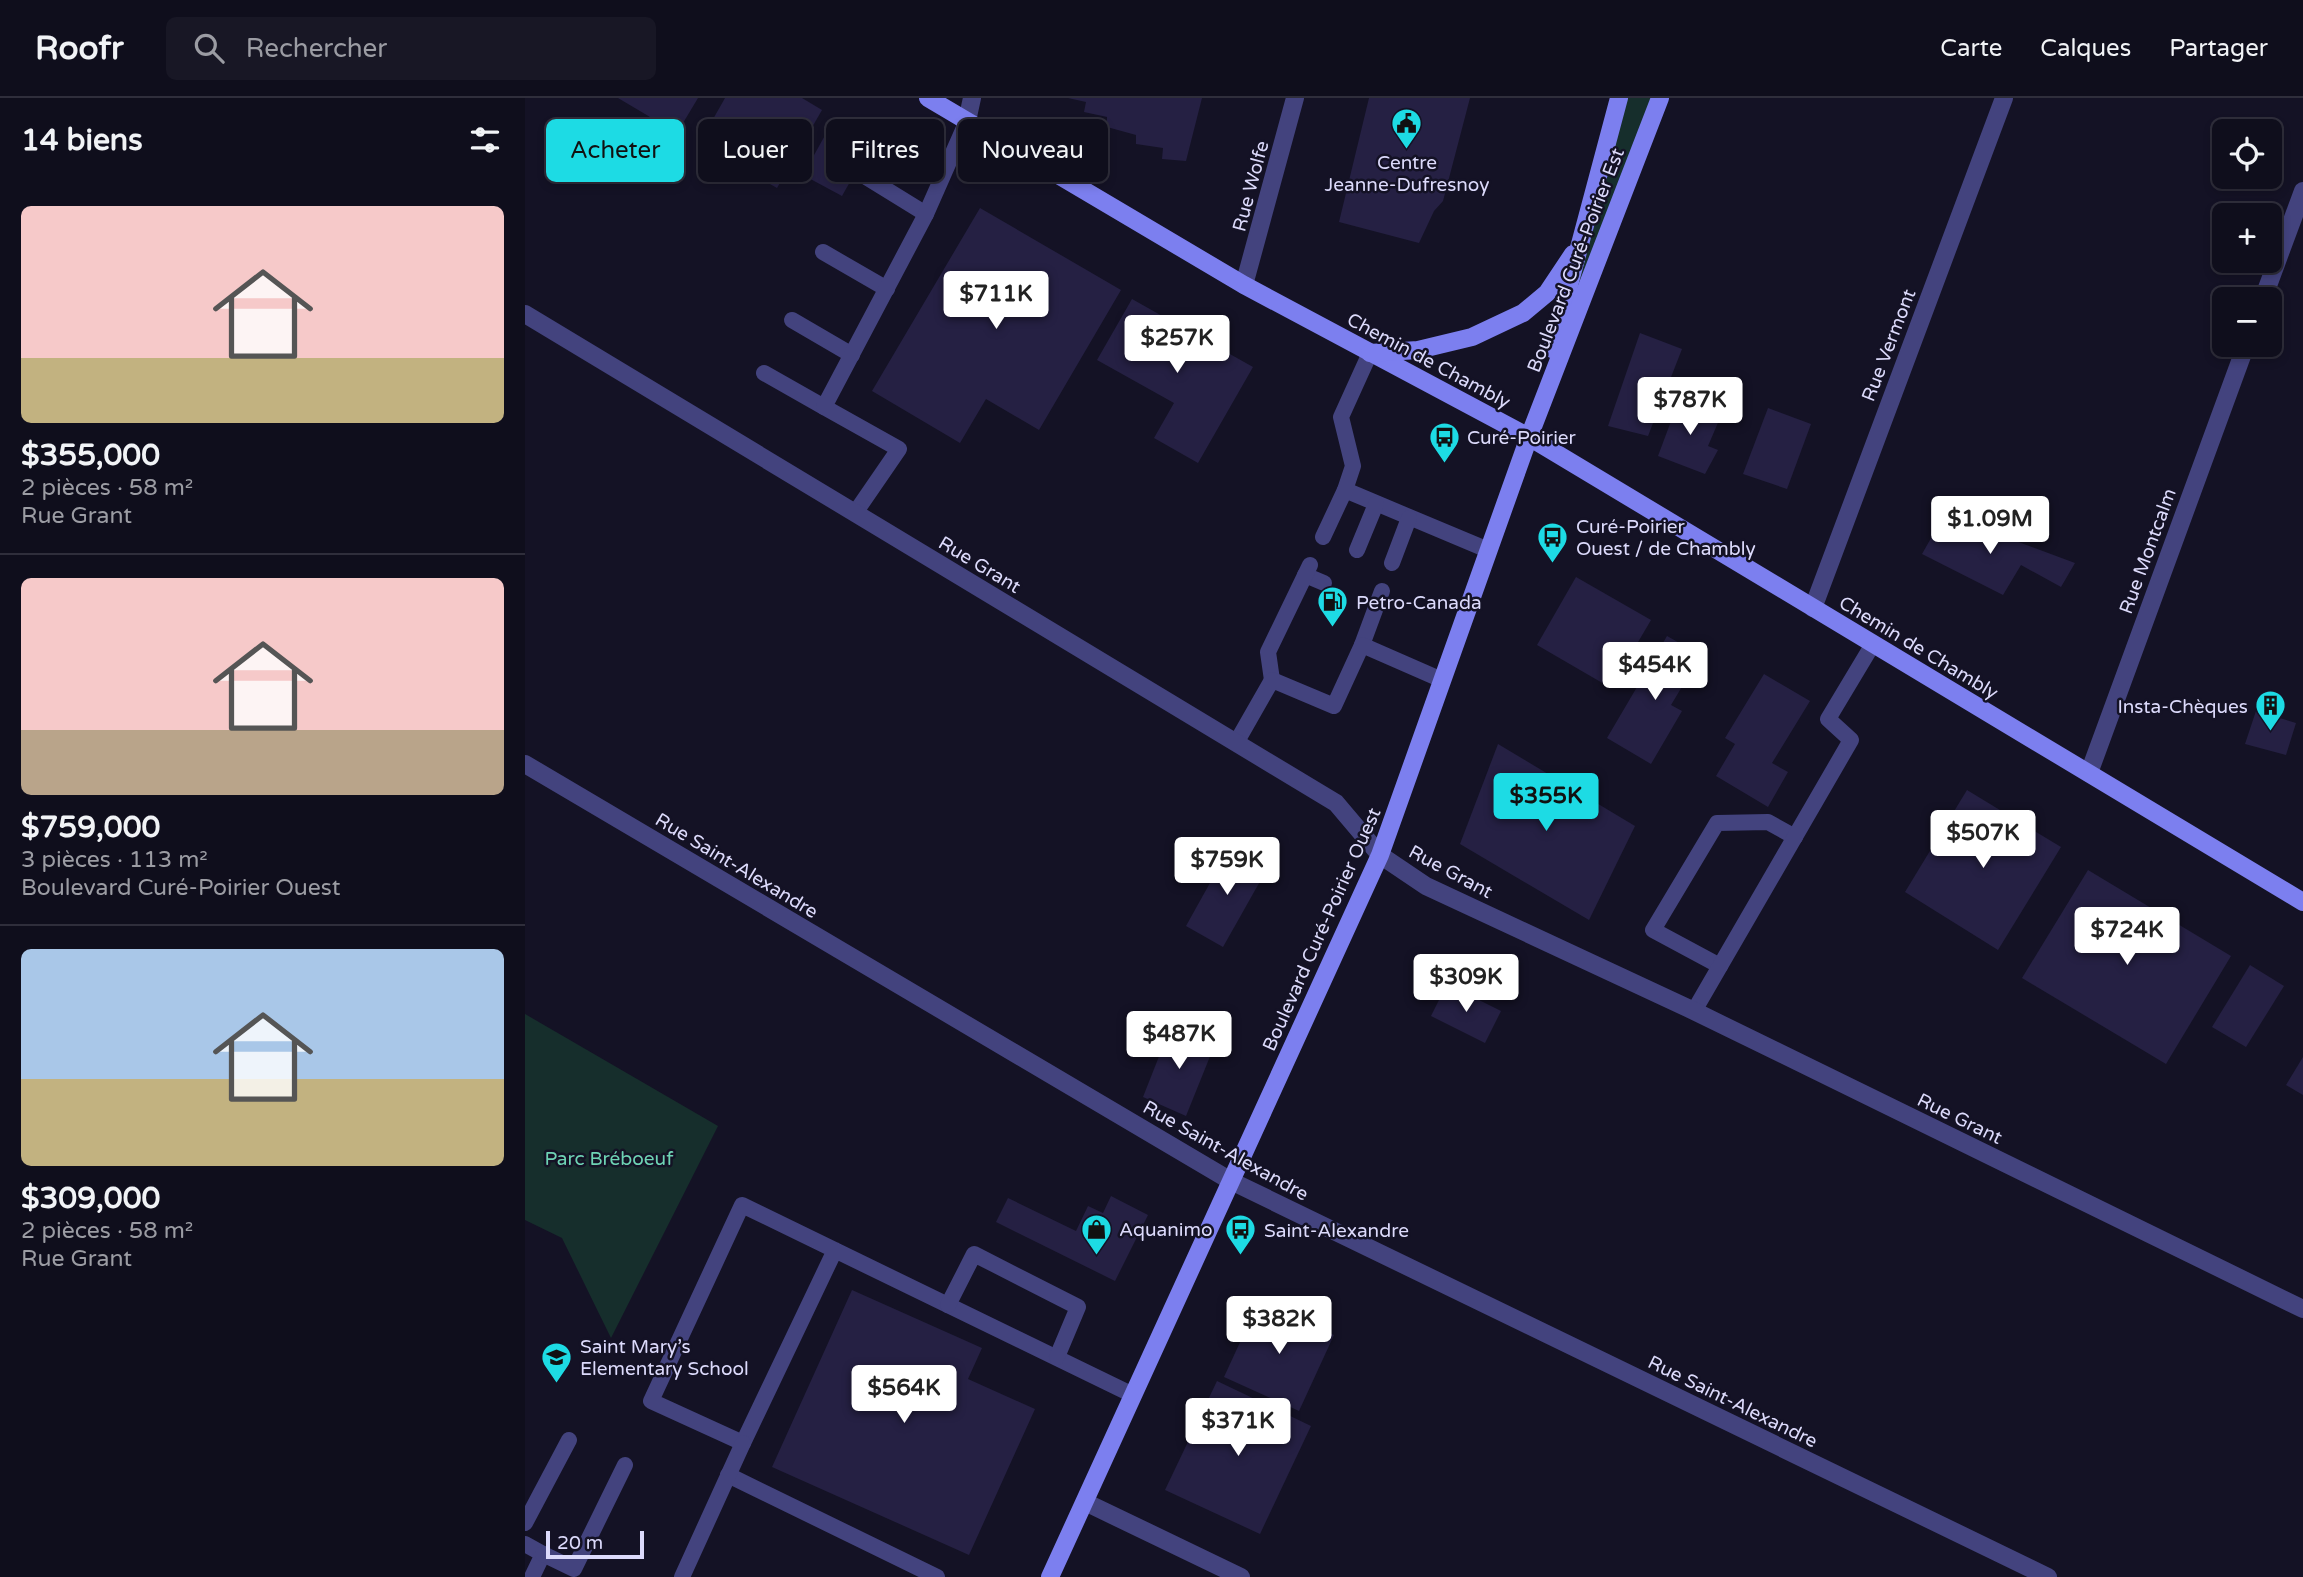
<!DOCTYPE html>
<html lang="fr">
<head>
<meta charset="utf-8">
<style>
  :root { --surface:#0f0e1c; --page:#181725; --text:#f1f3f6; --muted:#9b9ca3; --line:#2f2e3b; --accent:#1ddbe4 }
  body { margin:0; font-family:"Varela Round",sans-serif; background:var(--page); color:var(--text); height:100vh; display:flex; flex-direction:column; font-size:26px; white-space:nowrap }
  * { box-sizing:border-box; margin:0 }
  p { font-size:23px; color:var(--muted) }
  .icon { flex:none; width:38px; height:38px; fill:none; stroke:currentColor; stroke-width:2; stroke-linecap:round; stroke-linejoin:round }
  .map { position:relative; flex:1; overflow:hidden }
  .sheet { display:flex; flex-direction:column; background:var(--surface); width:525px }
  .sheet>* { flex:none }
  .guide { position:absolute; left:21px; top:21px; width:665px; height:63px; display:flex; gap:14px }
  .controls { position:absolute; left:1687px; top:21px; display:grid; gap:14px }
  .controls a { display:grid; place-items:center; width:70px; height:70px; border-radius:10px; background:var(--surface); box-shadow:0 4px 10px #0003,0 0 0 2px var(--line); font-size:35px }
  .scale { position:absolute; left:21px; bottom:18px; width:98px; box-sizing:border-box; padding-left:7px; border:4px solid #dcdafb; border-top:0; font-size:19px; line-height:24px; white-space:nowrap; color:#dcdafb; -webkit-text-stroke:5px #141225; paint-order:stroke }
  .price { position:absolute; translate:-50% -60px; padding:0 16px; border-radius:7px; background:#fff; color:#222; font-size:23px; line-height:46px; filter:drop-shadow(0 2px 4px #0008) }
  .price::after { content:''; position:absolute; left:50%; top:42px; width:21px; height:16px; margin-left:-10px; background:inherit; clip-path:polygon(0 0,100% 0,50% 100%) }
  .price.selected { background:var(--accent); color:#111 }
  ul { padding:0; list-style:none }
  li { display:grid; align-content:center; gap:14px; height:371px; padding:0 21px }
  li+li { border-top:2px solid var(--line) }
  li span { display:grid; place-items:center; height:217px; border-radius:10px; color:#555 }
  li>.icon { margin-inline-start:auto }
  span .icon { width:126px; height:126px; fill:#fffc; stroke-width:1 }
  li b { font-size:30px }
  h2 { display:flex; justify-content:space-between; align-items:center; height:84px; padding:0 21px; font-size:30px }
  .tag { padding:0 24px; border-radius:10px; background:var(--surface); box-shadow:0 4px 10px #0003,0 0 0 2px var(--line); font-size:24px; line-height:63px }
  .tag.selected { background:var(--accent); color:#111 }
  header { display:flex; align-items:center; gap:42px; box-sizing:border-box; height:98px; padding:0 35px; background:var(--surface); border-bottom:2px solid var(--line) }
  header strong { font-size:33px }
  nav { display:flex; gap:38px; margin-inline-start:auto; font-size:24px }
  .search { width:490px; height:63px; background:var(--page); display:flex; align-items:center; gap:18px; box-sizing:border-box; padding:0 24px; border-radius:10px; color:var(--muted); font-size:26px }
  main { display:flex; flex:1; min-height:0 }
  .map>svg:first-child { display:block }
  .green { fill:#162e2c }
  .building { fill:#252043 }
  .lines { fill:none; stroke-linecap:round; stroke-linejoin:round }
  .service { stroke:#43437e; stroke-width:16 }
  .minor { stroke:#43437e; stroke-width:18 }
  .secondary { stroke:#7c7fef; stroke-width:18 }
  .labels { text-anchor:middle; stroke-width:5; stroke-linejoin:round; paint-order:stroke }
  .poi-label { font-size:19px; fill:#dcdafb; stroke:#141225; text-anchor:start }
  .street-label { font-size:19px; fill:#dcdafb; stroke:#141225 }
  .park-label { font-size:19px; fill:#6ed3b4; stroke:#141225 }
</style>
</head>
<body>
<header>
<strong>Roofr</strong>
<div class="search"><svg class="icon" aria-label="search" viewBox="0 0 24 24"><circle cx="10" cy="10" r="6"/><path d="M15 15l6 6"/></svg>Rechercher</div>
<nav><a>Carte</a><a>Calques</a><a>Partager</a></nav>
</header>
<main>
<section class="sheet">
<h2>14 biens<svg class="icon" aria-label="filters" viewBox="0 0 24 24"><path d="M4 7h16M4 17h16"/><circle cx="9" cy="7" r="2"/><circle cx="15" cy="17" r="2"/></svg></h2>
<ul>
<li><span style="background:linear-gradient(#f6c9c9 70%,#c2b280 0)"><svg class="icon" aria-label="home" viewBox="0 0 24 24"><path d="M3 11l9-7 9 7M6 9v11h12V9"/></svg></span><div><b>$355,000</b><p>2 pièces · 58 m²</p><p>Rue Grant</p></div></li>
<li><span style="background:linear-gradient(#f6c9c9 70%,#b9a48a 0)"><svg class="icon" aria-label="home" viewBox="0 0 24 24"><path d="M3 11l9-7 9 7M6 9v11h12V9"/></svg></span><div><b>$759,000</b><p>3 pièces · 113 m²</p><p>Boulevard Curé-Poirier Ouest</p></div></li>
<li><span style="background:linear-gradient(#a9c7e8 60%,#c2b280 0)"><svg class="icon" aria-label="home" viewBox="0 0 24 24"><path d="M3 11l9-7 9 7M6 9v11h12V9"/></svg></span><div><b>$309,000</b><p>2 pièces · 58 m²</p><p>Rue Grant</p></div></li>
</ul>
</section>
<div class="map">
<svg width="1778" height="1479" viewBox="0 0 1778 1479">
  <rect width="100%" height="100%" fill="#141225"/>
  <g class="green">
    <polygon points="1094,0 1135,0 1004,339"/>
    <polygon points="0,916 193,1028 86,1240 37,1140 0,1122"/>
  </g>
  <g class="building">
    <polygon points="93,0 173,0 152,35"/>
    <polygon points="200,0 277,0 297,12 252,90 174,46"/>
    <polygon points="543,0 677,0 661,63 637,61 638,50 611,46 611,37 582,29 582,19 559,14 561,4"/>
    <polygon points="844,0 945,0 918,103 909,113 894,145 814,124"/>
    <polygon points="308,23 347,45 317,98 278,77"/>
    <polygon points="455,110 596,192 514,332 461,301 435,345 347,293"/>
    <polygon points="607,201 728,269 673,365 629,340 649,305 572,262"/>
    <polygon points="1115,235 1157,251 1123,338 1083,328"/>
    <polygon points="1155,299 1195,320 1183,348 1193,352 1180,376 1133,358"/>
    <polygon points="1243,310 1286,326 1262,391 1218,376"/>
    <polygon points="1422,412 1447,427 1444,434 1455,440 1458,431 1550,465 1536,489 1496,467 1478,497 1397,456"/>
    <polygon points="1051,479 1126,522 1086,590 1012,547"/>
    <polygon points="1142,538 1176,557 1146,607 1157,613 1126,666 1082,640"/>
    <polygon points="1239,576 1285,603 1247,665 1263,674 1243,709 1191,678 1210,646 1200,640"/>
    <polygon points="1731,613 1771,625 1761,657 1720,646"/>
    <polygon points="973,646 1110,728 1064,822 935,746"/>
    <polygon points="1442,692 1536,749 1473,852 1380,794"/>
    <polygon points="705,749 742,771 698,849 661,828"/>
    <polygon points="1563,772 1706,858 1641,966 1497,880"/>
    <polygon points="1725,867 1759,888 1721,949 1687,929"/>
    <polygon points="922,886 976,913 960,945 906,918"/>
    <polygon points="646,928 690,946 661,1018 618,999"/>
    <polygon points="1778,959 1778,997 1761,987"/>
    <polygon points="586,1098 623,1117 590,1183 471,1124 483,1100 551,1133 563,1108 578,1115"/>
    <polygon points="327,1192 457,1250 443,1281 510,1311 444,1457 247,1369"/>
    <polygon points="734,1203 809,1237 774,1313 699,1279"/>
    <polygon points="692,1283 786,1328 735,1436 640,1392"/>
  </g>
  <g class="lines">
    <g class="service">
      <polyline points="341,79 401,116"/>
      <polyline points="298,154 362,191"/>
      <polyline points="267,222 327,257"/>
      <polyline points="239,275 299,309"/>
      <polyline points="820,392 963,452"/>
      <polyline points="330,415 374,351 299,309 401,116 442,23"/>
      <polyline points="798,439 820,392 828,368 816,319 845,255"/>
      <polyline points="832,452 851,406"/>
      <polyline points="867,465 884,420"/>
      <polyline points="780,477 799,485"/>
      <polyline points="837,547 857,493"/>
      <polyline points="747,582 743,554 785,467"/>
      <polyline points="711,645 747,582 809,608 837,547 917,582"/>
      <polyline points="1195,868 1128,832 1192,725 1243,724 1270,739"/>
      <polyline points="1169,913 1326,642 1303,621 1348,546"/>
      <polyline points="310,1152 218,1345 126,1303 217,1107 608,1297"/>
      <polyline points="423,1207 449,1156 553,1209 532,1259"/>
      <polyline points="203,1377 412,1479"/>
      <polyline points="0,1425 44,1342"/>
      <polyline points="0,1446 18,1456 7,1479"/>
      <polyline points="18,1456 49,1471 100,1367"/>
      <polyline points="157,1479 218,1345"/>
    </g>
    <g class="minor">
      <polyline points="442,23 447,0"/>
      <polyline points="719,187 770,0"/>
      <polyline points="1738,201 1778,93"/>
      <polyline points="0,216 811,705 855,757 901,788 1169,913 1778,1211"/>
      <polyline points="1288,510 1479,0"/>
      <polyline points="0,666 706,1083 1523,1479"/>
      <polyline points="1564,675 1721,247"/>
      <polyline points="560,1404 716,1479"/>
    </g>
    <g class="secondary">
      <polyline points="403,0 719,187 1004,339 1778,804"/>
      <polyline points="1027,251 1094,0"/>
      <polyline points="845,255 893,252 947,239 998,215 1022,195 1048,156"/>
      <polyline points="525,1479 855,757 1004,339 1135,0"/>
    </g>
  </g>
  <defs>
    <symbol id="civic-pin" viewBox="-11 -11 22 30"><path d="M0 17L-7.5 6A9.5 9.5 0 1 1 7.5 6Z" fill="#1ddbe4" stroke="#141225"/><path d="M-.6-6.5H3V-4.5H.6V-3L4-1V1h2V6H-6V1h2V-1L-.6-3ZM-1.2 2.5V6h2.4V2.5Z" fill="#111"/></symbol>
    <symbol id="bus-pin" viewBox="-11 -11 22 30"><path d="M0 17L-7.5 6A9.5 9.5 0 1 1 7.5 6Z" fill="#1ddbe4" stroke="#141225"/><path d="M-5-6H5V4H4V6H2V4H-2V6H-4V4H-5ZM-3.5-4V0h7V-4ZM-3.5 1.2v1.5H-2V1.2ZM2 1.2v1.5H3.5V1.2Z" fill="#111"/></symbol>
    <symbol id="fuel-pin" viewBox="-11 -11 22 30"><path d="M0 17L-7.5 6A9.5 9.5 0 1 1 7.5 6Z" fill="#1ddbe4" stroke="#141225"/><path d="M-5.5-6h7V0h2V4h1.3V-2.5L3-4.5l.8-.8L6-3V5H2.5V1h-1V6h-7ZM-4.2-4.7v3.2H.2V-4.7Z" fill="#111"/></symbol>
    <symbol id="building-pin" viewBox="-11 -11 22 30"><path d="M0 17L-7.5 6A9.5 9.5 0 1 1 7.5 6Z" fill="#1ddbe4" stroke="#141225"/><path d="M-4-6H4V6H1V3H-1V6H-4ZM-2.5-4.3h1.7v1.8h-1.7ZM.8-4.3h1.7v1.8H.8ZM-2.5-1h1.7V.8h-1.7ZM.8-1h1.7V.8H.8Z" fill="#111"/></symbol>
    <symbol id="shop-pin" viewBox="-11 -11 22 30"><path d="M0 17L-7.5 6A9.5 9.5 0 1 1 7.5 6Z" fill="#1ddbe4" stroke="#141225"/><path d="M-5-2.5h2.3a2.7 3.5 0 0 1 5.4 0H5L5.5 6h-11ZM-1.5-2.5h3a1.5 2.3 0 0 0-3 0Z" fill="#111"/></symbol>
    <symbol id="school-pin" viewBox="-11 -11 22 30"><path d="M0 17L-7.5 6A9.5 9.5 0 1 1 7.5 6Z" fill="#1ddbe4" stroke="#141225"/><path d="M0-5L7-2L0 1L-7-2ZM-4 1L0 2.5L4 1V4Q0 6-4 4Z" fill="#111"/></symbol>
  </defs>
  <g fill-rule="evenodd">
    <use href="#civic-pin" x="864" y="8" width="35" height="47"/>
    <use href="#bus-pin" x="902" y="322" width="35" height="47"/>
    <use href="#bus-pin" x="1010" y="422" width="35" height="47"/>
    <use href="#fuel-pin" x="790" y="486" width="35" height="47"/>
    <use href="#building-pin" x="1728" y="590" width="35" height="47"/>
    <use href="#shop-pin" x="554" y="1114" width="35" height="47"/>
    <use href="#bus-pin" x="698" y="1114" width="35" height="47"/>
    <use href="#school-pin" x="14" y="1242" width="35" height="47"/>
  </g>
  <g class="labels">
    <g class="poi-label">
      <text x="882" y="71" text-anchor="middle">Centre<tspan x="882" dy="22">Jeanne-Dufresnoy</tspan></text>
      <text x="942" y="346">Curé-Poirier</text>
      <text x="1051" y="435">Curé-Poirier<tspan x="1051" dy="22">Ouest / de Chambly</tspan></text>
      <text x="831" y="511">Petro-Canada</text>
      <text x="1723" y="615" text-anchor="end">Insta-Chèques</text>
      <text x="594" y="1138">Aquanimo</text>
      <text x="739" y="1139">Saint-Alexandre</text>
      <text x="55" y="1255">Saint Mary’s<tspan x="55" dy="22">Elementary School</tspan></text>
    </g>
    <g class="street-label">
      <text transform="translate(725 88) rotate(-75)" y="7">Rue Wolfe</text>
      <text transform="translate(1050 162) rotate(-69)" y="7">Boulevard Curé-Poirier Est</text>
      <text transform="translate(1363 247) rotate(-69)" y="7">Rue Vermont</text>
      <text transform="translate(904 262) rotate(28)" y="7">Chemin de Chambly</text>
      <text transform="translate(1622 453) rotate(-70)" y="7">Rue Montcalm</text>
      <text transform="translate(455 466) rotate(31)" y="7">Rue Grant</text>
      <text transform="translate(1394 549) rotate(31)" y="7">Chemin de Chambly</text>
      <text transform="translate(212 767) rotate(31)" y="7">Rue Saint-Alexandre</text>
      <text transform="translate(926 773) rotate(28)" y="7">Rue Grant</text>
      <text transform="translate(796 831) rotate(-66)" y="7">Boulevard Curé-Poirier Ouest</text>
      <text transform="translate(1435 1020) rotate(26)" y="7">Rue Grant</text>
      <text transform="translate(701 1052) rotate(29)" y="7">Rue Saint-Alexandre</text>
      <text transform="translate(1208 1303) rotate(26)" y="7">Rue Saint-Alexandre</text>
    </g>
    <g class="park-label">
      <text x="84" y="1067">Parc Bréboeuf</text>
    </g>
  </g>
</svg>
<div class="controls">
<a><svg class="icon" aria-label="locate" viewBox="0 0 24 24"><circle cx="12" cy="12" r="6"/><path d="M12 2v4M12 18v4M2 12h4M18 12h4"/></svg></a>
<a>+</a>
<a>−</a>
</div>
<div class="scale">20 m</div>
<b class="price" style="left:471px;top:233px">$711K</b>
<b class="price" style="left:652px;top:277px">$257K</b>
<b class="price" style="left:1165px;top:339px">$787K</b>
<b class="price" style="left:1465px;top:458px">$1.09M</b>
<b class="price" style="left:1130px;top:604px">$454K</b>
<b class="price selected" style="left:1021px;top:735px">$355K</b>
<b class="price" style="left:1458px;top:772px">$507K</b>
<b class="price" style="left:702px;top:799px">$759K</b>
<b class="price" style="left:1602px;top:869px">$724K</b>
<b class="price" style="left:941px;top:916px">$309K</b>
<b class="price" style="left:654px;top:973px">$487K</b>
<b class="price" style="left:754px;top:1258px">$382K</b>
<b class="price" style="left:379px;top:1327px">$564K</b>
<b class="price" style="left:713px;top:1360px">$371K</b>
<div class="guide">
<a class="tag selected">Acheter</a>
<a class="tag">Louer</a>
<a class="tag">Filtres</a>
<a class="tag">Nouveau</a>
</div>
</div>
</main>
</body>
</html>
